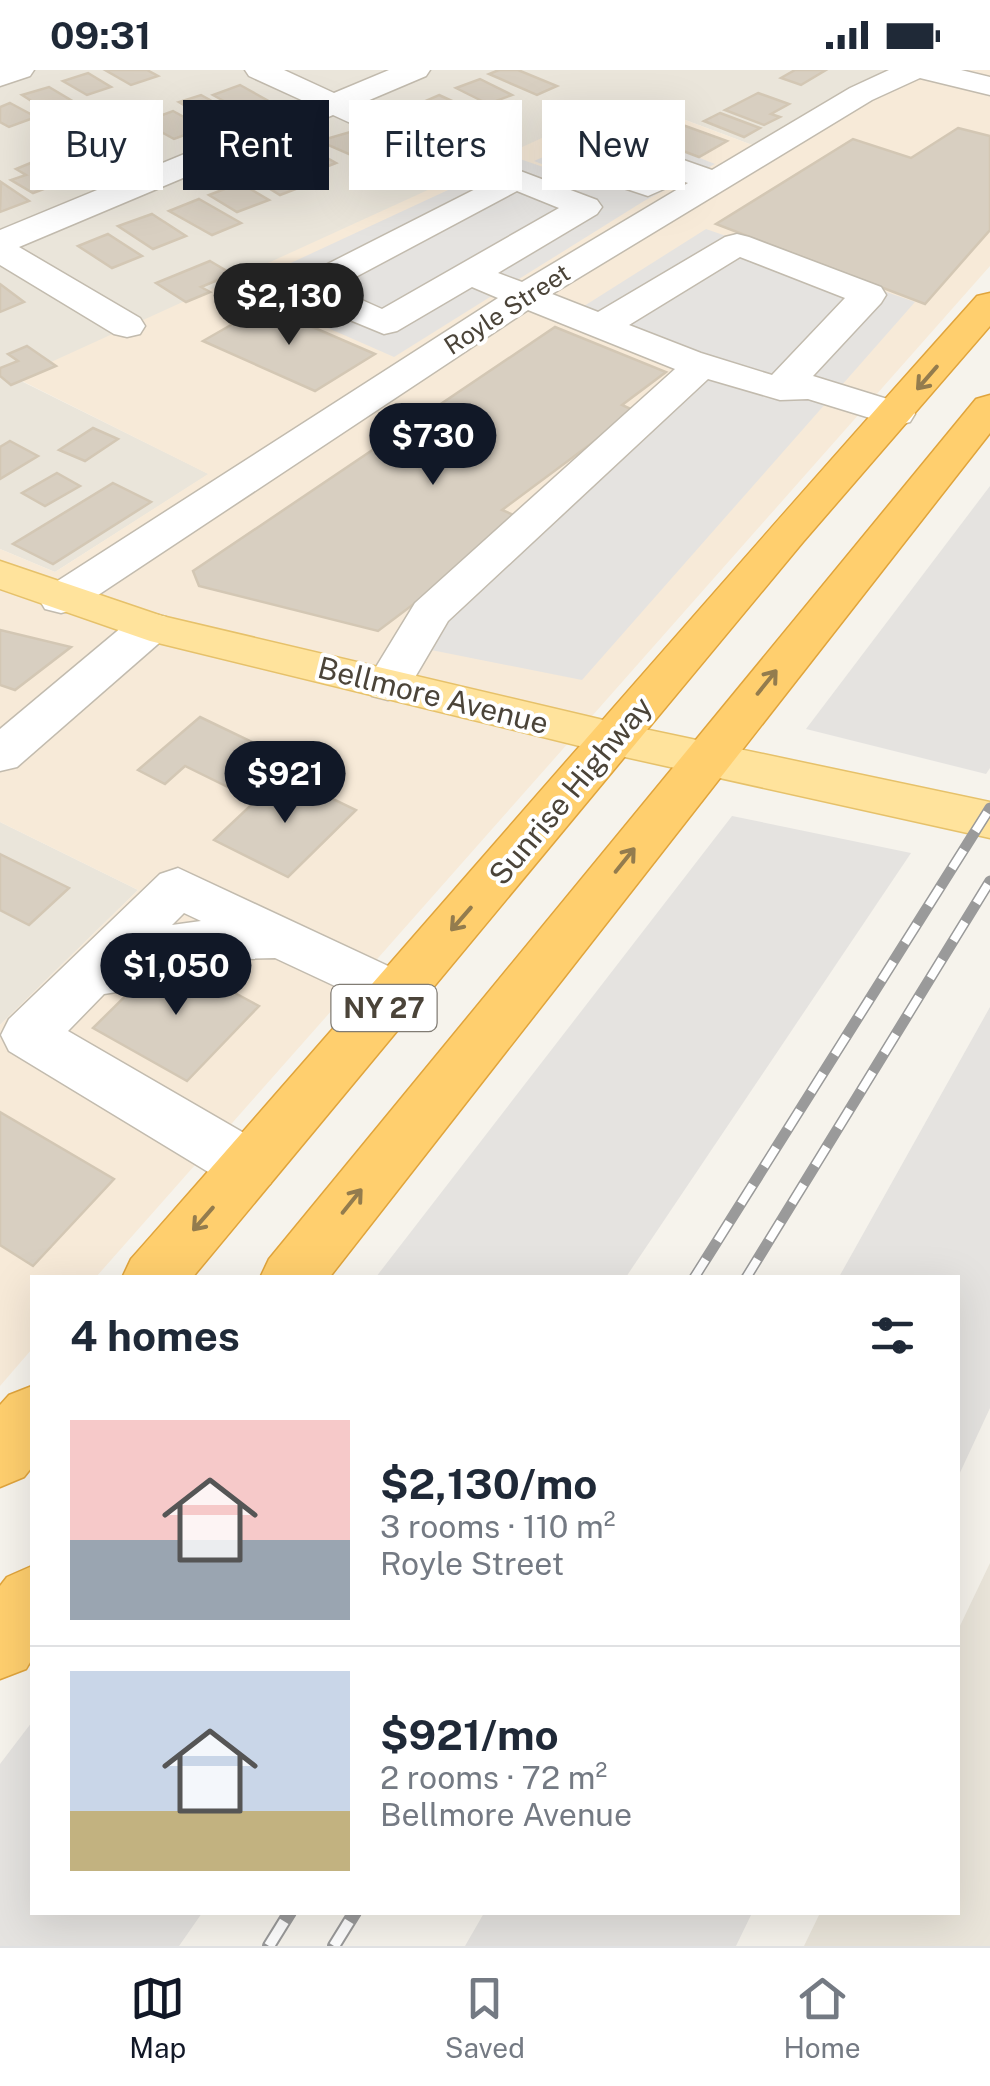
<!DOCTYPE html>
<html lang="en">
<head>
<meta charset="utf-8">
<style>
  :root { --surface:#fff; --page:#f6f6f7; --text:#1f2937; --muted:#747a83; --line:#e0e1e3; --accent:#111827 }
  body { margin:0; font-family:"Public Sans",sans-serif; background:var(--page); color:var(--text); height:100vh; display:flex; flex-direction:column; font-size:38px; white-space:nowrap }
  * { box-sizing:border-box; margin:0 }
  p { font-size:32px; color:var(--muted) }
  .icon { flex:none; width:55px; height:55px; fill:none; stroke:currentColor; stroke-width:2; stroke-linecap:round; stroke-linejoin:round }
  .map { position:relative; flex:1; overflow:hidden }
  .side { position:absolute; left:30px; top:1205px; width:930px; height:640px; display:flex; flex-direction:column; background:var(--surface); border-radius:0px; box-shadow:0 10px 40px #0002 }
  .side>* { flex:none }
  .banner { position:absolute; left:30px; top:30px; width:930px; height:90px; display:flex; gap:20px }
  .price { position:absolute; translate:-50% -85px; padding:0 22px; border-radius:35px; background:var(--accent); color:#fff; font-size:32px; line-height:65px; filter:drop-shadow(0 2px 5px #0008) }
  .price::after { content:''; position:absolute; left:50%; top:60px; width:30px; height:22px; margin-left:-15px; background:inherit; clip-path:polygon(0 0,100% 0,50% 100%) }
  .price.on { background:#222; color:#fff }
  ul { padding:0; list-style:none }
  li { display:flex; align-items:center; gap:30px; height:250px; padding:0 40px }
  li+li { border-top:2px solid var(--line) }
  li span { display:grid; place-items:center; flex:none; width:280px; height:200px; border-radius:0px; color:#555 }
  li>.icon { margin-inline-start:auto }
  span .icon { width:120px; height:120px; fill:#fffc; stroke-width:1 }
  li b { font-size:42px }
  h2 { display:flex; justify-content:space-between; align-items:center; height:120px; padding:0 40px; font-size:42px }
  .pill { padding:0 35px; border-radius:0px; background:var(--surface); box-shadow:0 10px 40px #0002; font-size:35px; line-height:90px }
  .pill.on { background:var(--accent); color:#fff }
  .status { display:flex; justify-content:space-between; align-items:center; height:70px; padding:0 50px; background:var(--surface); direction:ltr }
  .status svg { height:28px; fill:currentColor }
  .dock { display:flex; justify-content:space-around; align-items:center; height:140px; border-top:2px solid var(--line); background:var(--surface); font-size:28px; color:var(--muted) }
  .dock a { display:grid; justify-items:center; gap:5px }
  .dock .on { color:var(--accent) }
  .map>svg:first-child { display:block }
  .residential { fill:#eae5da }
  .commercial { fill:#f7ead8 }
  .parking { fill:#e5e3e0 }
  .building { fill:#d8cfc1; stroke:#d3c7b4; stroke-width:2.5 }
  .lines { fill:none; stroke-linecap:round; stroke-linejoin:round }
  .minor-casing { stroke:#c2bbae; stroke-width:3 }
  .major-casing { stroke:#e6c16a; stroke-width:3 }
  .highway-casing { stroke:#e0a43c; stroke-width:3 }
  .minor { fill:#fff; fill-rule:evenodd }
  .major { fill:#ffe39c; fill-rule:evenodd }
  .highway { fill:#ffcf6e; fill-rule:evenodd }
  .rail-far1-casing { stroke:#9a9a9a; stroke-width:11 }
  .rail-casing { stroke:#9a9a9a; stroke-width:14 }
  .rail-far1 { stroke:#fff; stroke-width:8; stroke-dasharray:22; stroke-linecap:butt }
  .rail { stroke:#fff; stroke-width:10; stroke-dasharray:29; stroke-linecap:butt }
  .oneway { stroke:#937c4e }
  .labels { text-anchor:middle; stroke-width:8; stroke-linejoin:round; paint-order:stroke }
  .far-street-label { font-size:25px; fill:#4b4439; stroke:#fff }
  .shield { fill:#fff; stroke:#817c74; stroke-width:2.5 }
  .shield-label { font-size:28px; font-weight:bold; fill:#4b4439 }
  .street-label { font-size:30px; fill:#4b4439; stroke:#fff }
</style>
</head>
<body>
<div class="status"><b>09:31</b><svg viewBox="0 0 49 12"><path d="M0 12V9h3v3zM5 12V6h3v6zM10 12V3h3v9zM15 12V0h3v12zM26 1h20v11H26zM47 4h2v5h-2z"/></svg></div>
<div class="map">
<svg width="990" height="1876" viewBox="0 0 990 1876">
  <rect width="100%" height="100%" fill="#f6f3ec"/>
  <g class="residential">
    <polygon points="0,0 907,0 763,79 640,33 17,309 209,404 55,502 0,479"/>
    <polygon points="0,752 138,820 0,955"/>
    <polygon points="990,1493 990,1876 804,1876 820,1843 958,1842 958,1560"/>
  </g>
  <polygon class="commercial" points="907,0 990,0 990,196 96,1207 32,1208 32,1279 0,1316 0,955 138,820 0,752 0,479 55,502 208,404 16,308 579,51 589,55 640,33 763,79"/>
  <g class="parking">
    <polygon points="616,55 715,94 644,131 394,287 237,218 517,88 590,113 534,91"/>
    <polygon points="706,159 915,232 582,610 391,572 682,297 562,250"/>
    <polygon points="990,416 990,698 986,704 806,659"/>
    <polygon points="732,746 911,783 626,1207 376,1207"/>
    <polygon points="990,937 990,1338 958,1407 958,1208 839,1207"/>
    <polygon points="32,1652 32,1842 202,1843 179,1876 0,1876 0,1694"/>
    <polygon points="484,1843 484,1842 752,1843 736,1876 465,1876"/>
  </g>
  <g class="building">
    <polygon points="105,0 147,0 158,6 131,15"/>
    <polygon points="499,0 518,0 557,16 537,25 489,4"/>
    <polygon points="795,0 826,0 801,15 781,8"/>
    <polygon points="88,3 111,17 87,25 63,11"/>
    <polygon points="480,9 512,25 488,34 456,18"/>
    <polygon points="240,15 274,34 247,44 213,25"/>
    <polygon points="49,17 74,32 47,41 22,25"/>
    <polygon points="758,23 789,34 771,44 780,47 764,55 725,40"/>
    <polygon points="201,25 237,45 215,53 179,32"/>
    <polygon points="439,25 474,41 449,52 414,36"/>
    <polygon points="10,33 36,47 9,57 0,52 0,37"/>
    <polygon points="173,41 204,58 174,69 143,52"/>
    <polygon points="720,43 760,58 744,67 704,51"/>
    <polygon points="666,49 727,71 699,87 638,64"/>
    <polygon points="364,58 398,73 360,89 319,71"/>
    <polygon points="958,58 990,66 990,160 925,234 716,154 853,69 911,88"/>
    <polygon points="124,66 145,79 117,89 95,75"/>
    <polygon points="306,76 336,93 313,102 283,85"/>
    <polygon points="86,82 111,97 79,109 55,92"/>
    <polygon points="33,92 65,111 33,123 11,110 26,105 16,99"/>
    <polygon points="275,97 306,115 280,125 249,106"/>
    <polygon points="1,112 29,131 0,142"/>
    <polygon points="240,113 269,130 237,142 209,125"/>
    <polygon points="199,129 241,153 212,165 169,141"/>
    <polygon points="152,144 186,166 153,179 118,156"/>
    <polygon points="108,164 142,186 112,198 78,176"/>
    <polygon points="210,191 232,204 201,217 210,222 186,232 156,213"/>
    <polygon points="0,214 24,232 0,242"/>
    <polygon points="264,236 375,284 315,321 203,271"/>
    <polygon points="555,257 666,302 622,335 635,341 502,440 525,450 378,561 199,516 193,501"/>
    <polygon points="27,276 56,296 11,315 0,306 0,298 18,291 8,284"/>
    <polygon points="93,358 118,369 85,391 59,380"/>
    <polygon points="10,371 38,386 0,409 0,377"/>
    <polygon points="57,403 80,416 45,436 22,423"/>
    <polygon points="113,413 151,432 53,494 13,474"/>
    <polygon points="0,560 71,577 15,620 0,615"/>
    <polygon points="200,647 273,682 232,719 185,696 165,714 138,700"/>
    <polygon points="283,705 356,740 288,807 214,770"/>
    <polygon points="0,784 69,818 29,855 0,840"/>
    <polygon points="166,886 259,936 187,1011 93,958"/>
    <polygon points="0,1042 114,1109 33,1196 0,1175"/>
  </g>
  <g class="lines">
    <defs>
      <g id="minor">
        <polygon points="0,0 34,0 30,6 0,16"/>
        <polygon points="245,0 284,0 334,23 389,0 430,0 426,6 360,34 475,86 480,93 475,100 453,100 333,45 19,177 140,248 145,256 140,264 127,267 114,264 0,195 0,160 308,33 249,6"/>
        <path d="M889,0H961L990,7V25L920,8L872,30L552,224L598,242L725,167L737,164L749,167L881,217L886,225L881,233L813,306L910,336L915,344L910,352L896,356L808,329L780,330L708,309L448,551L404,626L388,630L372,626L365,615L415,533L675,299L528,240L77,539L61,543L45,539L39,529L45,519L498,228L472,217L397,261L384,264L294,227L289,219L294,211L515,99L597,130L602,137L597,144L498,203L522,212L688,113L682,111L648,126L557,96L552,89L557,82L601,61L712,100L850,18ZM603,82L653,100L645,104L594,87ZM517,121L559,138L382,239L335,218ZM740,187L845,228L772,305L701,283L629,255Z"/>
        <polygon points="150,543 166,547 172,557 166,567 17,697 0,701 0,659 134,547"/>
        <path d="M178,798L416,909L424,924L416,939L397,945L275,888L226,889L173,895L129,920L104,924L68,961L270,1078L279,1096L270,1114L249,1121L228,1114L9,981L1,965L9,949L160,804ZM184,843L201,851L172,855Z"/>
      </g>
      <polygon id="major" points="0,491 162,546 616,653 990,732 990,768 616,685 150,571 0,519"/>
      <g id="highway">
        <path d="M990,223V256L803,472L192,1208H122L131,1189C414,868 692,544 977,226Z"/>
        <polygon points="990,325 990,363 329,1208 260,1208 269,1189 976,329"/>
        <polygon points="32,1316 32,1397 24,1407 0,1417 0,1335 9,1325"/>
        <polygon points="32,1496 32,1589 26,1599 0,1609 0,1516 7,1507"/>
      </g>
    </defs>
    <use href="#minor" class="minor-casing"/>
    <use href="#major" class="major-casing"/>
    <use href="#highway" class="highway-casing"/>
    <use href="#minor" class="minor"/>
    <use href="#major" class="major"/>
    <use href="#highway" class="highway"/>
    <defs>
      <g id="rail-far1">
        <polyline points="694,1208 990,738"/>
        <polyline points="746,1208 990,811"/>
      </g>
      <g id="rail">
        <polyline points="269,1876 290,1842"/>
        <polyline points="334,1876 355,1842"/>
      </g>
    </defs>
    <use href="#rail-far1" class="rail-far1-casing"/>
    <use href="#rail" class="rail-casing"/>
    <use href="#rail-far1" class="rail-far1"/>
    <use href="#rail" class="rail"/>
  </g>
  <defs><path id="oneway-shaft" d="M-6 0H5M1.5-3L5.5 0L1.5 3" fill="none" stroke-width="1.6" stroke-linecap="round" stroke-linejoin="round" transform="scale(2.5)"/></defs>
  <g class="oneway">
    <use href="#oneway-shaft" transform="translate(927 308) rotate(131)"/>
    <use href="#oneway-shaft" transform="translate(767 612) rotate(-51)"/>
    <use href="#oneway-shaft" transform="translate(625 790) rotate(-51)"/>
    <use href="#oneway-shaft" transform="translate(461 849) rotate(131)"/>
    <use href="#oneway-shaft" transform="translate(352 1131) rotate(-51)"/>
    <use href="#oneway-shaft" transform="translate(203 1149) rotate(131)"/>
  </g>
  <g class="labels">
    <g class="far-street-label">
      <text transform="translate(507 239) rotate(-33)" y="9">Royle Street</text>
    </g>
    <rect class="shield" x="331.5" y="915" width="105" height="46" rx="8"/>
    <g class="shield-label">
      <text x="384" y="948">NY 27</text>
    </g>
    <g class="street-label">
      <text transform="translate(433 626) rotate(14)" y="10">Bellmore Avenue</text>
      <text transform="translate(571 721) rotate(-50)" y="10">Sunrise Highway</text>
    </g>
  </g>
</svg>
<b class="price on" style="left:289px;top:278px">$2,130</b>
<b class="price" style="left:433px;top:418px">$730</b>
<b class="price" style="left:285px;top:756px">$921</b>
<b class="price" style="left:176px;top:948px">$1,050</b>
<div class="banner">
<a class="pill">Buy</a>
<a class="pill on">Rent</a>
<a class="pill">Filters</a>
<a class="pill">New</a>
</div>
<section class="side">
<h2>4 homes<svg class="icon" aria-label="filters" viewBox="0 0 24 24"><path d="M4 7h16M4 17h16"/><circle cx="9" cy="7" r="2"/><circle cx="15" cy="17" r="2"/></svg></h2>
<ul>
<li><span style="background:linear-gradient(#f6c9c9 60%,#9aa5b1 0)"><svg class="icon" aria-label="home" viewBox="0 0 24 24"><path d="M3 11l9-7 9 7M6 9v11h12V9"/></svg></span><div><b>$2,130/mo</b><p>3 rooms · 110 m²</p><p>Royle Street</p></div></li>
<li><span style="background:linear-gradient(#c9d6e8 70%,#c2b280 0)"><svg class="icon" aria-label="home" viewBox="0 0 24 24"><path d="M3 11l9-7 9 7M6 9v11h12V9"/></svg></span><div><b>$921/mo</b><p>2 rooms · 72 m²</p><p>Bellmore Avenue</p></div></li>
</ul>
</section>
</div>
<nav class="dock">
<a class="on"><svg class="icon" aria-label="map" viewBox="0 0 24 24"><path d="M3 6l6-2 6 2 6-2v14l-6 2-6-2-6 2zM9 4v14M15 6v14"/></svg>Map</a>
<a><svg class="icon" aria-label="saved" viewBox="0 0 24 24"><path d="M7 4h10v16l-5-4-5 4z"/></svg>Saved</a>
<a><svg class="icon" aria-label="home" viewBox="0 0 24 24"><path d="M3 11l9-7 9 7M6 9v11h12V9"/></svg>Home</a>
</nav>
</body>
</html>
